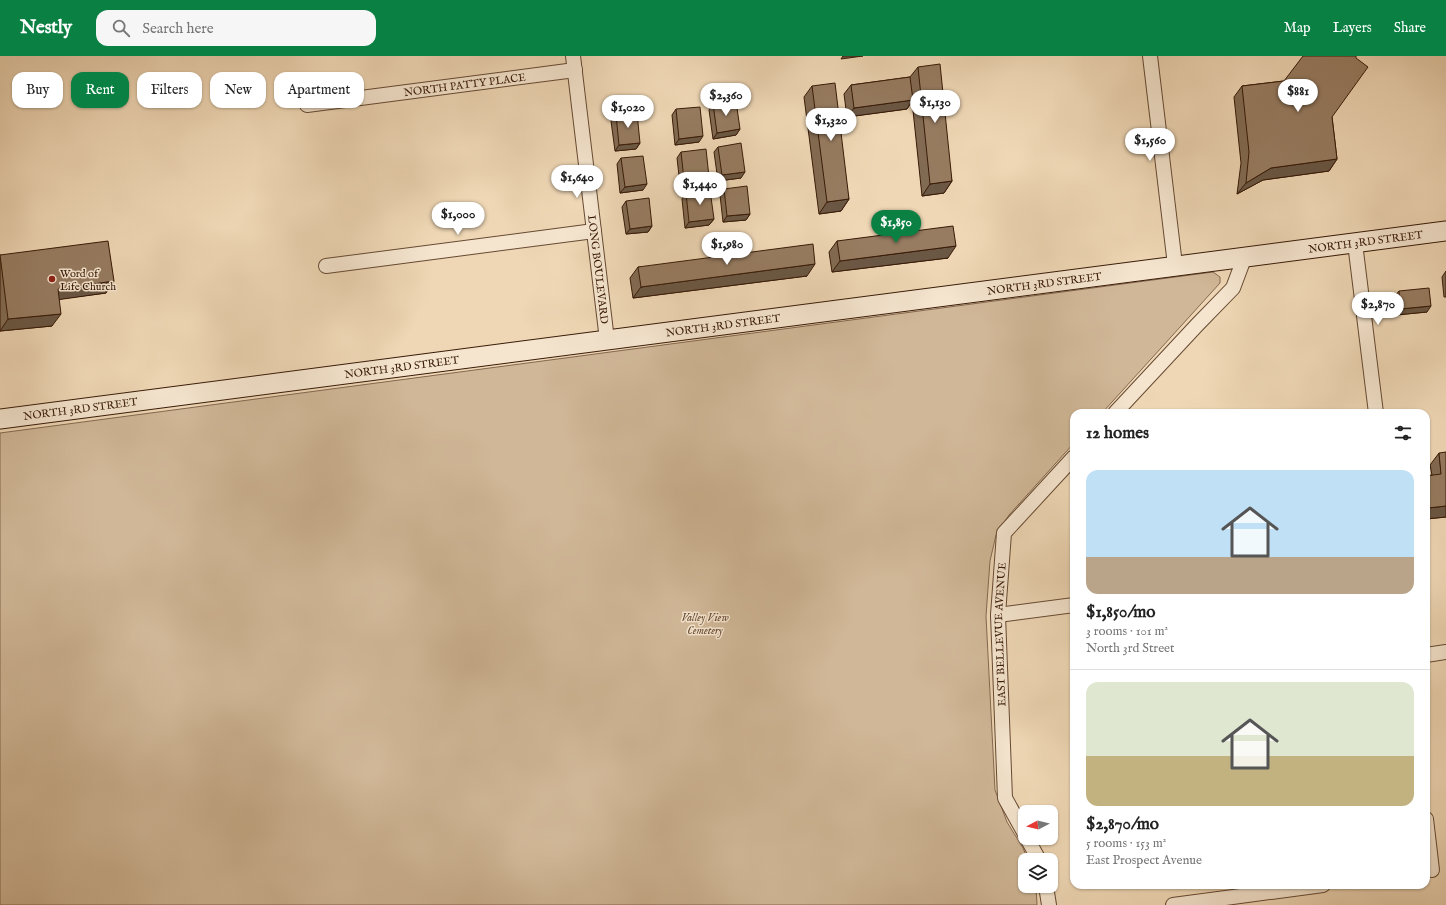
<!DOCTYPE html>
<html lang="en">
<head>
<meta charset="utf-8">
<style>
  :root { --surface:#fff; --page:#f6f6f6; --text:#222; --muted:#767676; --line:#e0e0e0; --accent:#0b8043 }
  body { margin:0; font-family:"IM FELL English",serif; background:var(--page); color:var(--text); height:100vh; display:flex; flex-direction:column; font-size:15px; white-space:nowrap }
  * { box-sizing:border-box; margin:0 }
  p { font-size:13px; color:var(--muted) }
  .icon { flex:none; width:22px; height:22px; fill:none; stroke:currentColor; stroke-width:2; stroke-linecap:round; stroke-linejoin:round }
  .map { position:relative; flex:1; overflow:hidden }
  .details { position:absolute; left:1070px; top:353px; width:360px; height:480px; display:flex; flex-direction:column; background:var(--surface); border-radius:12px; box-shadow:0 1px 3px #0004 }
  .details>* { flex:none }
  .hud { position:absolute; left:12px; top:16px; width:380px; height:36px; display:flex; gap:8px }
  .needle { width:26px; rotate:263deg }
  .buttons { position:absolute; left:1018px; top:749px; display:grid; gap:8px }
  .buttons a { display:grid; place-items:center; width:40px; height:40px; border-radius:8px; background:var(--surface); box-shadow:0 1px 3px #0004; font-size:20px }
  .price { position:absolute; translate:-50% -34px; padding:0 9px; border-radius:14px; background:#fff; color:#222; font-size:13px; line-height:26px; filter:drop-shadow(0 1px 2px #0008) }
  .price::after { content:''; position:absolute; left:50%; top:24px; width:12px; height:9px; margin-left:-6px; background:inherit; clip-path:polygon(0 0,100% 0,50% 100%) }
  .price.current { background:var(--accent); color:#fff }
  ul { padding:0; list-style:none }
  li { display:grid; align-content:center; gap:8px; height:212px; padding:0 16px }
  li+li { border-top:1px solid var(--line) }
  li span { display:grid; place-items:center; height:124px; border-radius:12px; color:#555 }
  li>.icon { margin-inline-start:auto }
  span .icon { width:72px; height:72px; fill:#fffc; stroke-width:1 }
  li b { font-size:17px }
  h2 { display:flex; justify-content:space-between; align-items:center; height:48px; padding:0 16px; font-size:17px }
  .chip { padding:0 14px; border-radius:12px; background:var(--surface); box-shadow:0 1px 3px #0004; font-size:14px; line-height:36px }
  .chip.current { background:var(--accent); color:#fff }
  header { display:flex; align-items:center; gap:24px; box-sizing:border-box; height:56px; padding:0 20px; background:var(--accent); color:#fff }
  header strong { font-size:19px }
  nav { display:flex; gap:22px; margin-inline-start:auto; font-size:14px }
  .search { width:280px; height:36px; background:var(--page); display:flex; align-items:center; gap:10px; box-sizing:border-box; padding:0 14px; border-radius:12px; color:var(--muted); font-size:15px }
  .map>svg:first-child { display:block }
  .green { fill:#d0b797; stroke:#84684f }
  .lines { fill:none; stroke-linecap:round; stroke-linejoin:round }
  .street-casing { stroke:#664932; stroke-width:16 }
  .secondary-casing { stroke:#381a07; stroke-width:21 }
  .street { stroke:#f5e5cf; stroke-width:14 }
  .secondary { stroke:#f5e5cf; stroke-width:19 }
  .wall { fill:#826b53; stroke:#381a07 }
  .shaded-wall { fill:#6a5744; stroke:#381a07 }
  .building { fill:#977c61; stroke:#381a07 }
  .poi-dot { fill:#8f2418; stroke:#f5e5cf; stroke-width:1.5 }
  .labels { text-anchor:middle; stroke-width:3; stroke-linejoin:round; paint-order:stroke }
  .street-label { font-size:11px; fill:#381a07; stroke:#f5e5cf }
  .poi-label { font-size:11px; fill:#381a07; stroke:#f5e5cf; text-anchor:start }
  .park-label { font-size:11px; font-style:italic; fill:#664932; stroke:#f5e5cf }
</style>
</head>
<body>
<header>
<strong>Nestly</strong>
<div class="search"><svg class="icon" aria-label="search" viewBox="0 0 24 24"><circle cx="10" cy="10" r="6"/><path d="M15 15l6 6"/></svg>Search here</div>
<nav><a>Map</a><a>Layers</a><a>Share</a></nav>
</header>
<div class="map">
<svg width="1446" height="849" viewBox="0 0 1446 849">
  <rect width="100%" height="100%" fill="#efd7b5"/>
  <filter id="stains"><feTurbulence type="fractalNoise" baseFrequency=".005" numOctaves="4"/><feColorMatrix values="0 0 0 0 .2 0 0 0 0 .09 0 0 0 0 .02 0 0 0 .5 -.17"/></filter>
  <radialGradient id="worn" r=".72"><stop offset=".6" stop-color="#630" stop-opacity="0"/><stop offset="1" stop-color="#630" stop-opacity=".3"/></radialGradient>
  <polygon class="green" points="1213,216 1220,221 1220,227 1102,357 1074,357 1074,387 1009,459 996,479 990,505 986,560 995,734 1007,766 1023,792 1028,804 1025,804 1025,830 1036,830 1037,849 0,849 0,377"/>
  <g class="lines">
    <defs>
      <g id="street">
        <path id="s1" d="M573,0L607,284"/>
        <polyline points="1150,0 1175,209"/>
        <path id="s2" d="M307,49L575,14"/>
        <polyline points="1355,187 1376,357"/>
        <polyline points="326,210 594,175"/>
        <polyline points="1115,357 1197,269 1233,232 1245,200"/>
        <polyline points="998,559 1074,549"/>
        <polyline points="1426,599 1446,596"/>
        <polyline points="1426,763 1432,814"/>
        <path id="s3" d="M1025,778L1005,742L998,559L1004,477L1074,401"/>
        <polyline points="1027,782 1039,804"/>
        <polyline points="1046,830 1049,849"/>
        <polyline points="1173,849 1323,829"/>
      </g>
      <g id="secondary">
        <path id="s4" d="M0,363L1446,175"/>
      </g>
    </defs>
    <use href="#street" class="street-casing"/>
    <use href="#secondary" class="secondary-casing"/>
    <use href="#street" class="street"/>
    <use href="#secondary" class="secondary"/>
  </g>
  <g class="wall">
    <polygon points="918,11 952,125 944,137 922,140 912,45 907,53 847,61 844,38 851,29 910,21"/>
    <polygon points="1284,25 1332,61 1337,103 1329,115 1263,124 1237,138 1241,107 1234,41 1242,30"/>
    <polygon points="812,30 849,143 841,155 819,158 804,41"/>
    <polygon points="713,48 740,73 736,79 713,83 709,54"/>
    <polygon points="676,53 699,86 675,89 672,59"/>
    <polygon points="616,59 640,87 636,93 615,95 611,65"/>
    <polygon points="718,91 741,122 718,125 714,96"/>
    <polygon points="681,96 709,121 705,127 680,129 677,102"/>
    <polygon points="621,102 643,134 620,137 617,108"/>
    <polygon points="724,133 750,158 746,164 723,166 720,139"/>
    <polygon points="686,137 714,163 709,169 685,172 682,143"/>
    <polygon points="626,145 652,170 648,176 626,178 622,151"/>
    <polygon points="837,185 948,202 832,216 829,196"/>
    <polygon points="0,199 114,225 106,237 59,243 52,270 0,275"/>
    <polygon points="638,211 807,220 633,242 630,222"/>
    <polygon points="1446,215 1446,241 1444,241 1442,221"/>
    <polygon points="1399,235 1427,256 1396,259 1394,241"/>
    <polygon points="1439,397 1446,461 1426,463 1426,420 1432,419 1430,409"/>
  </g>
  <g class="shaded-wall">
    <polygon points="843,0 863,0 841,3"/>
    <polygon points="913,44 907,53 847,61 854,52"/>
    <polygon points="740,73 736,79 713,83 717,77"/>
    <polygon points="703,80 699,86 675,89 679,83"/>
    <polygon points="640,87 636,93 615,95 619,89"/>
    <polygon points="1337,103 1329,115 1263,124 1237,138 1246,127 1271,112"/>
    <polygon points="745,116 741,122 718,125 722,119"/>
    <polygon points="709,121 705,127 680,129 684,124"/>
    <polygon points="952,125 944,137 922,140 930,128"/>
    <polygon points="647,128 643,134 620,137 625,131"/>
    <polygon points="849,143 841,155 819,158 827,146"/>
    <polygon points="750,158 746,164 723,166 727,160"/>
    <polygon points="714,163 709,169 685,172 689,166"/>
    <polygon points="652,170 648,176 626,178 630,173"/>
    <polygon points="956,190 948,202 832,216 840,205"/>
    <polygon points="815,208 807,220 633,242 641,231"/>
    <polygon points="114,225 106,237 49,245 58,233"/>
    <polygon points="1431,250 1427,256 1396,259 1400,253"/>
    <polygon points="61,258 52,270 0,275 8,263"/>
    <polygon points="1446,450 1446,461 1426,463 1426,455 1428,452"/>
  </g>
  <g class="building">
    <polygon points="1303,0 1356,0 1356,2 1368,11 1332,61 1337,103 1271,112 1246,127 1249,96 1242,30 1284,25"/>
    <polygon points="940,8 952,125 930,128 918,11"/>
    <polygon points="910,21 913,44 854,52 851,29"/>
    <polygon points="835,27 849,143 827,146 812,30"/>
    <polygon points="736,45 740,73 717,77 713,48"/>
    <polygon points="700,51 703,80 679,83 676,53"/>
    <polygon points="637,57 640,87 619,89 616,59"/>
    <polygon points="741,87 745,116 722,119 718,91"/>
    <polygon points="706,93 709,121 684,124 681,96"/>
    <polygon points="643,100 647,128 625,131 621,102"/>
    <polygon points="747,130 750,158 727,160 724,133"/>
    <polygon points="710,134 714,163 689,166 686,137"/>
    <polygon points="649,142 652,170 630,173 626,145"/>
    <polygon points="953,170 956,190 840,205 837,185"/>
    <polygon points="108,185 114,225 58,233 61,258 8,263 0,199"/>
    <polygon points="813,188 815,208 641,231 638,211"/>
    <polygon points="1429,232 1431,250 1400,253 1399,235"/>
    <polygon points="1446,396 1446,450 1428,452 1426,434 1426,420 1441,418 1439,397"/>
  </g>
  <circle class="poi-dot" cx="52" cy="223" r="4"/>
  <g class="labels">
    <g class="street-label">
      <text dy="4" stroke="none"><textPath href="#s2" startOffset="159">NORTH PATTY PLACE</textPath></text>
      <text dy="4" stroke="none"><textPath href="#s4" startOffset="1377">NORTH 3RD STREET</textPath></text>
      <text dy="4" stroke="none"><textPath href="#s1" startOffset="215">LONG BOULEVARD</textPath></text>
      <text dy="4" stroke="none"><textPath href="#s4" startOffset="1053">NORTH 3RD STREET</textPath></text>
      <text dy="4" stroke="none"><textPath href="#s4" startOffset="729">NORTH 3RD STREET</textPath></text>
      <text dy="4" stroke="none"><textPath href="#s4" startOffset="405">NORTH 3RD STREET</textPath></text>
      <text dy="4" stroke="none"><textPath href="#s4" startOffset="81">NORTH 3RD STREET</textPath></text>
      <text dy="4" stroke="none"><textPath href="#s3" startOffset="205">EAST BELLEVUE AVENUE</textPath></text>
    </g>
    <g class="poi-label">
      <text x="60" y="221">Word of<tspan x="60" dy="13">Life Church</tspan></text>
    </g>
    <g class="park-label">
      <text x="705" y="565">Valley View<tspan x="705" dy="13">Cemetery</tspan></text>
    </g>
  </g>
  <rect width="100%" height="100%" filter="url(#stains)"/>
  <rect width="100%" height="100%" fill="url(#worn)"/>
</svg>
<div class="buttons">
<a><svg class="needle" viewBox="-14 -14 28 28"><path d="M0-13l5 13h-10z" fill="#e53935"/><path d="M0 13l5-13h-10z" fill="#767676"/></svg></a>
<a><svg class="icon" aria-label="layers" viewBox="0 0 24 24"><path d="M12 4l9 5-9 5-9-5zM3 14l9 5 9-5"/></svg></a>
</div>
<b class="price" style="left:1298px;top:57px">$881</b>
<b class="price" style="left:726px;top:61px">$2,360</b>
<b class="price" style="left:935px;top:68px">$1,130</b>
<b class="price" style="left:628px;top:73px">$1,020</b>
<b class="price" style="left:831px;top:86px">$1,320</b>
<b class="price" style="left:1150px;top:106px">$1,560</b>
<b class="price" style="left:577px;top:143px">$1,640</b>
<b class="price" style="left:700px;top:150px">$1,440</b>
<b class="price" style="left:458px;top:180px">$1,000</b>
<b class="price current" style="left:896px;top:188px">$1,850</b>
<b class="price" style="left:727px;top:210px">$1,980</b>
<b class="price" style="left:1378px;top:270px">$2,870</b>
<div class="hud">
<a class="chip">Buy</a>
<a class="chip current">Rent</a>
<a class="chip">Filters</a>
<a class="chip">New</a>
<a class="chip">Apartment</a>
</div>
<section class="details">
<h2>12 homes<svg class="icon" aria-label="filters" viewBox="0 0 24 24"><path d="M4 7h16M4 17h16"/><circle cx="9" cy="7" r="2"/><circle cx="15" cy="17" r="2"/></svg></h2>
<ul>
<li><span style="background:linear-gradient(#bfe0f5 70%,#b9a48a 0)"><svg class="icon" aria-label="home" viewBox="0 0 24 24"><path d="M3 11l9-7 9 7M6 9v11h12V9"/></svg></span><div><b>$1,850/mo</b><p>3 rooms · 101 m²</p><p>North 3rd Street</p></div></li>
<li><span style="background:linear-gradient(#dfe7d0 60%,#c2b280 0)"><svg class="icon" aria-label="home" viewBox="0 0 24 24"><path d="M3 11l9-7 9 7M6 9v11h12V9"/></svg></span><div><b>$2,870/mo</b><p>5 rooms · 153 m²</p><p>East Prospect Avenue</p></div></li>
</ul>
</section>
</div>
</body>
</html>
